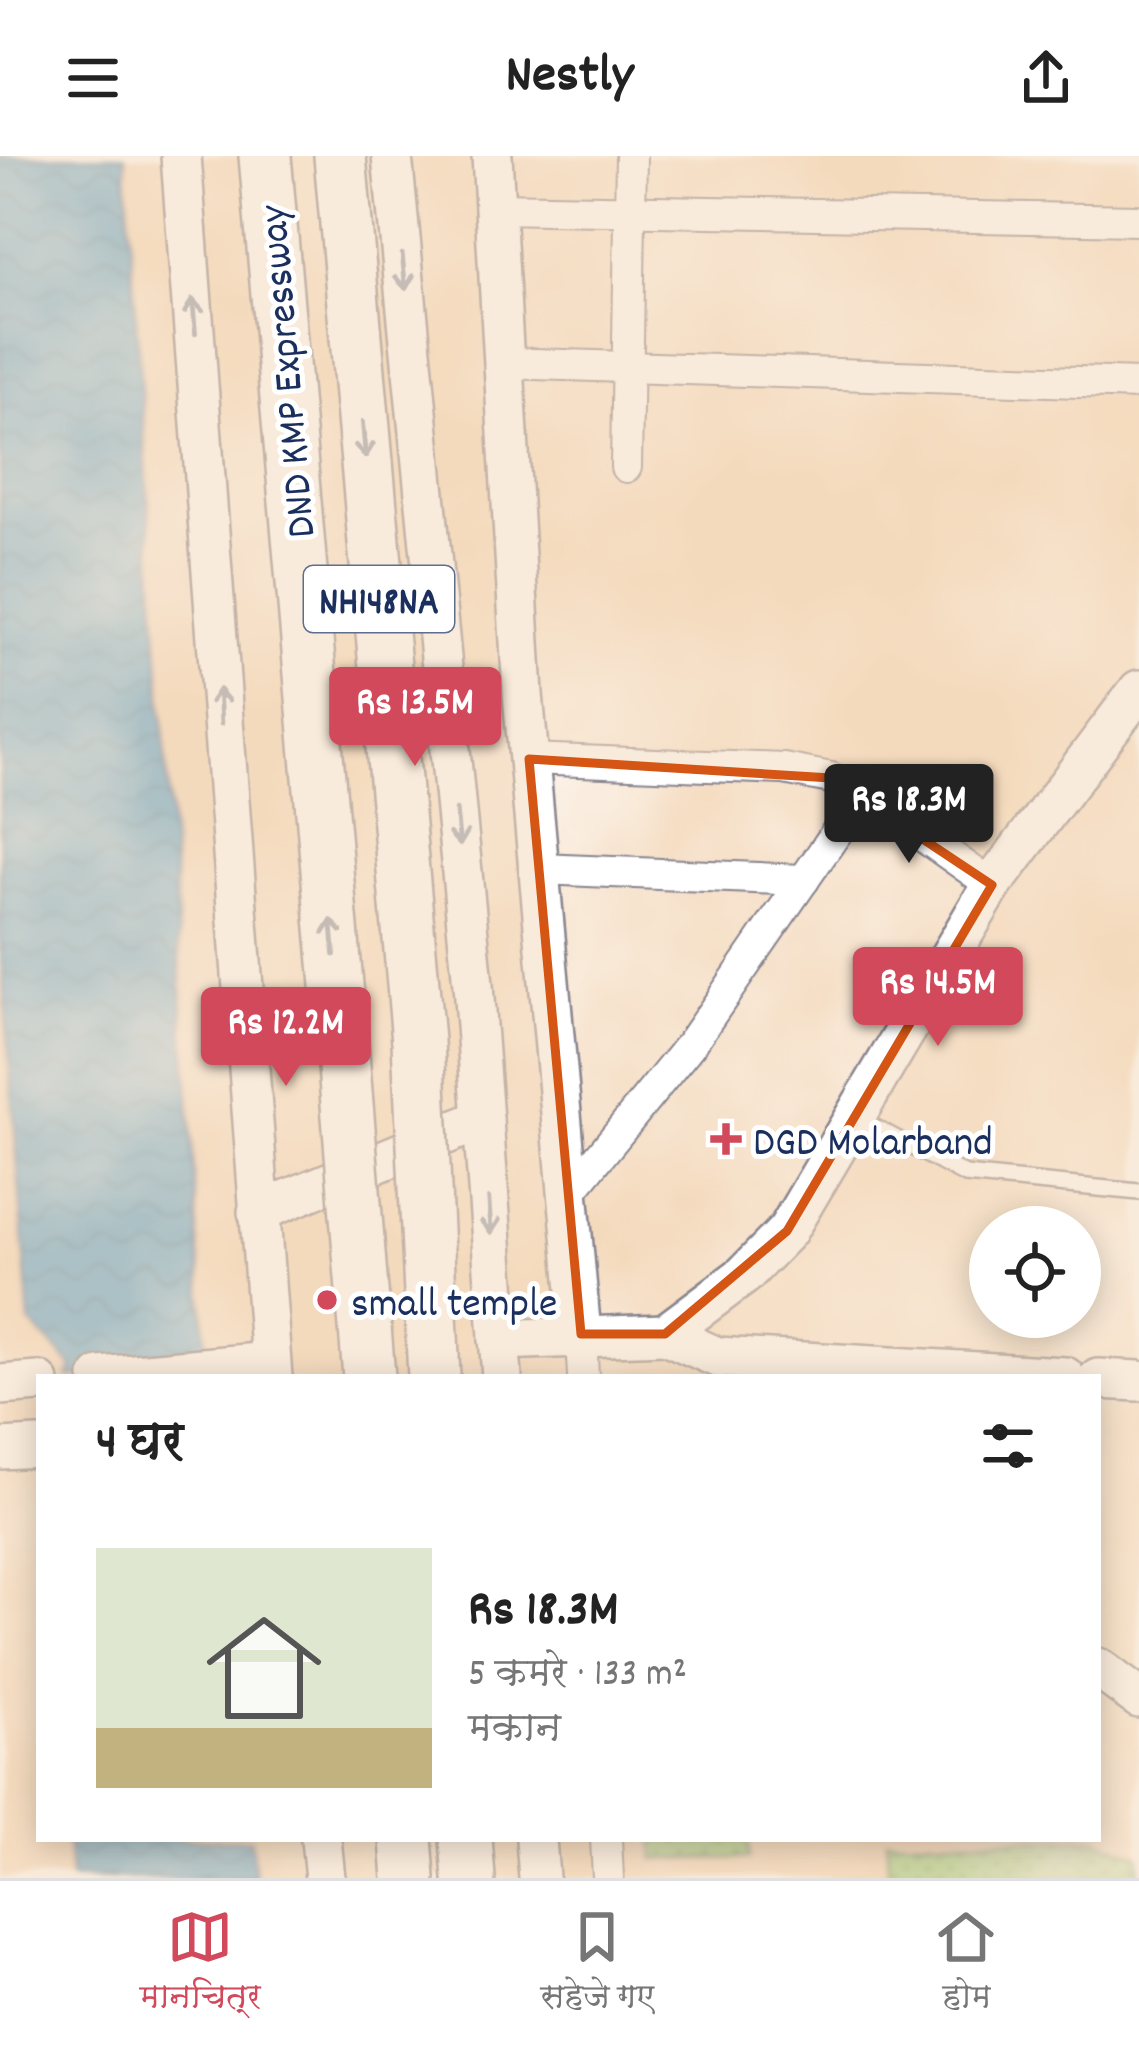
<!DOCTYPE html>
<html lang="hi">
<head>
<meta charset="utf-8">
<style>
  :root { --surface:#fff; --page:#f2f2f2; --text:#222; --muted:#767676; --line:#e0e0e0; --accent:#d1495b }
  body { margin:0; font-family:Dekko,"Playpen Sans Deva",sans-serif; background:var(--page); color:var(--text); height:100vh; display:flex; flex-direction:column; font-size:45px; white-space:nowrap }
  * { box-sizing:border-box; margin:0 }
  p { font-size:39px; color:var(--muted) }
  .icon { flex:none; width:66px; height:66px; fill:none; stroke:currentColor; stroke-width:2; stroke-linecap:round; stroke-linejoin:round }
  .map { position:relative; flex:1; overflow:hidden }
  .sheet { position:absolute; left:36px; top:1218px; width:1065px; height:468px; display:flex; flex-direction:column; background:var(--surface); border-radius:0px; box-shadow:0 6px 30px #0003 }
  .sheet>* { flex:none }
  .fabs { position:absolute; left:969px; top:1050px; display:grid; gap:24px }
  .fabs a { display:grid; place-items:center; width:132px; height:132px; border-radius:50%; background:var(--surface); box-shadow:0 6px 30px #0003; font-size:60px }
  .price { position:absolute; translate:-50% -102px; padding:0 27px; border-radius:12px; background:var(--accent); color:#fff; font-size:39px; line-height:78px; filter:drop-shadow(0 3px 6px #0008) }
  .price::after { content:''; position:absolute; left:50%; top:72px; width:36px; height:27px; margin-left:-18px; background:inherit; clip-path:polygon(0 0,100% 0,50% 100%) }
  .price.current { background:#222; color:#fff }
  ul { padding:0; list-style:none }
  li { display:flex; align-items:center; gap:36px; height:300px; padding:0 60px }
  li span { display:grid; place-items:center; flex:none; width:336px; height:240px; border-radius:0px; color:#555 }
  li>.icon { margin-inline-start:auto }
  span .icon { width:144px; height:144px; fill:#fffc; stroke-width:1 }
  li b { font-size:51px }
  h2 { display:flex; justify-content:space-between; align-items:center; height:144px; padding:0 60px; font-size:51px }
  header { display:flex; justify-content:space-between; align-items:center; height:156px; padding:0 60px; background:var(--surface); font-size:54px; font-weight:800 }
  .menu { display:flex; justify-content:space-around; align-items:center; height:168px; border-top:3px solid var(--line); background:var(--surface); font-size:33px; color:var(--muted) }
  .menu a { display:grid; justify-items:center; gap:6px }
  .menu .current { color:var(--accent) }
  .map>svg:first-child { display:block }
  .green { fill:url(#green-dots); stroke:#5b8070; stroke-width:3 }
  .water { fill:url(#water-waves); stroke:#396996; stroke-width:3 }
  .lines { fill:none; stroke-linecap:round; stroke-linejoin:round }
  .service-casing { stroke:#88848e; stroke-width:20 }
  .minor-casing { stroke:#88848e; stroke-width:34 }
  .tertiary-casing { stroke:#88848e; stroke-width:44 }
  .trunk-casing { stroke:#88848e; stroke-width:56 }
  .service { stroke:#fff; stroke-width:15 }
  .minor { stroke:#fff; stroke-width:30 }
  .tertiary { stroke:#fff; stroke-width:39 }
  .trunk { stroke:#fff; stroke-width:51 }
  .trunk-bridge-casing { stroke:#88848e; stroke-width:56; stroke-linecap:butt }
  .trunk-bridge { stroke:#fff; stroke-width:51 }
  .oneway { stroke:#8d97ae }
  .marked { fill:none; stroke:#d45514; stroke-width:9; stroke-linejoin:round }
  .poi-dot { fill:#d1495b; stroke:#fff; stroke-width:4.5 }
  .labels { text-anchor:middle; stroke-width:10; stroke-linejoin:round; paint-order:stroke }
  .shield { fill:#fff; stroke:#5f6d8e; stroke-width:3 }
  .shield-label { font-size:39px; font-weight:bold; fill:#1b2f5e }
  .street-label { font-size:42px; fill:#1b2f5e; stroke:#fff }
  .poi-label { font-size:42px; fill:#1b2f5e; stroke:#fff; text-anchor:start }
</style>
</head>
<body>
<header><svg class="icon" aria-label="menu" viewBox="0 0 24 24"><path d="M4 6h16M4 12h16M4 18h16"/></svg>Nestly<svg class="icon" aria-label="share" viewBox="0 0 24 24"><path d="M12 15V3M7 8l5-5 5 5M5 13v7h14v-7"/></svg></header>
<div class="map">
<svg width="1139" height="1722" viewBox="0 0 1139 1722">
  <defs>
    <pattern id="green-dots" width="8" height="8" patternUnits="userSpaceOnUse" patternTransform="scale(3)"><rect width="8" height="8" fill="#9bd182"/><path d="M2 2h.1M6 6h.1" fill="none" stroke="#7eaa6e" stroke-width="1.8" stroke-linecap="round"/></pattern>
    <pattern id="water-waves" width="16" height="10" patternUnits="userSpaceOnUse" patternTransform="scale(3)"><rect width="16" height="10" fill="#57a3cf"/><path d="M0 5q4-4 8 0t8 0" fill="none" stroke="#4785ab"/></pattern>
  </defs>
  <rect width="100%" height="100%" fill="#fff"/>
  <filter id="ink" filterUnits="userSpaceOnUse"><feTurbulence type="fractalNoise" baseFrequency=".00833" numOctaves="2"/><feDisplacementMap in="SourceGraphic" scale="24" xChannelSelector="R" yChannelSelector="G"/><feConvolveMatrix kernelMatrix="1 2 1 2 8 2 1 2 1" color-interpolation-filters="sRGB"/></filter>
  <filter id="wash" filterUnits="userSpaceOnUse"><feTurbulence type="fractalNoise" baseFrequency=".004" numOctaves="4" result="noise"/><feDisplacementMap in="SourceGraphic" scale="48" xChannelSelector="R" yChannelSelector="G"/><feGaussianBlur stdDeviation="2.7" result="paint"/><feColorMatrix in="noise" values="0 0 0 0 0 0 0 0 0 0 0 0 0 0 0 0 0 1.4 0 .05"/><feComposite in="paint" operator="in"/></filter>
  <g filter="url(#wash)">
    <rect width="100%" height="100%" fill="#f4dabd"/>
    <g class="green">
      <polygon points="654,1683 748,1683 749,1702 655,1703"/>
      <polygon points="887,1683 1097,1683 1139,1699 1139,1722 888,1722"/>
    </g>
    <g class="water">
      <polygon points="0,0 125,0 208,1221 68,1221 73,1211 30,1167 0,787"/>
      <polygon points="67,1683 251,1683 255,1722 70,1722"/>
    </g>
  </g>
  <g filter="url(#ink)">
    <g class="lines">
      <defs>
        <polyline id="service" points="857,962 965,1019 1139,1036"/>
        <g id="minor">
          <polyline points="495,52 1139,64"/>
          <polyline points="504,207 1139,228"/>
          <polyline points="626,311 631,0"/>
          <polyline points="529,603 784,613 831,622 863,638 992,729"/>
          <polyline points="540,713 804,724"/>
          <polyline points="568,1039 690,889 863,638"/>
          <polyline points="581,1178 583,1221"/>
          <polyline points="606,1683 608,1722"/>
        </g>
        <g id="tertiary">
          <polyline points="181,0 272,1221"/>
          <polyline points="392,0 473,829 502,1221"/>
          <polyline points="492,0 523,538 581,1178"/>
          <polyline points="258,1056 483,963"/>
          <polyline points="665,1178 744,1119 787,1075 992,729 1139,534"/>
          <polyline points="499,1184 665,1178 717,1201 1065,1221"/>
          <polyline points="100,1221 270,1206"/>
          <polyline points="1098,1223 1139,1225"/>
          <polyline points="0,1229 39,1226"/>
          <polyline points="0,1293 39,1291"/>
          <polyline points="1098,1512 1139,1542"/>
          <polyline points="321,1683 325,1722"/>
          <polyline points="536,1683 539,1722"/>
        </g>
        <g id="trunk">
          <polyline points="265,0 343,898"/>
          <polyline points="340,0 418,885"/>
          <polyline points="406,1683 409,1722"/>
          <polyline points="466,1683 469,1722"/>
        </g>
      </defs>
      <use href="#service" class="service-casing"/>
      <use href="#minor" class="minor-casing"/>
      <use href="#tertiary" class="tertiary-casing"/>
      <use href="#trunk" class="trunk-casing"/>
      <use href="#service" class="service"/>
      <use href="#minor" class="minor"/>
      <use href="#tertiary" class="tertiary"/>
      <use href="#trunk" class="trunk"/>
      <defs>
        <g id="trunk-bridge">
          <polyline points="418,885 434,1221"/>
          <polyline points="343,898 369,1221"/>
        </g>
      </defs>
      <use href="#trunk-bridge" class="trunk-bridge-casing"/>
      <use href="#trunk-bridge" class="trunk-bridge"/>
    </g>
    <defs><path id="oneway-shaft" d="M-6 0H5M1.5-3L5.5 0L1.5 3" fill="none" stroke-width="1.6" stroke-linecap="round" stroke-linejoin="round" transform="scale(3)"/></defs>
    <g class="oneway">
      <use href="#oneway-shaft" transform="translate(404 116) rotate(84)"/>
      <use href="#oneway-shaft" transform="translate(194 160) rotate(-95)"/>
      <use href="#oneway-shaft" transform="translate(364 284) rotate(85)"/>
      <use href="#oneway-shaft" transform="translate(220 550) rotate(-93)"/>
      <use href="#oneway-shaft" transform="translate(458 672) rotate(84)"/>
      <use href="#oneway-shaft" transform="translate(333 781) rotate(-95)"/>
      <use href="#oneway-shaft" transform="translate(490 1060) rotate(86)"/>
    </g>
  </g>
  <path d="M0 0H1139V1722H0ZM529,603L831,622L992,729L787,1075L665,1178H581Z" fill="#f4dabd" fill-opacity=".55" fill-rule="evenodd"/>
  <path class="marked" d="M529,603L831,622L992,729L787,1075L665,1178H581Z"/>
  <g class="poi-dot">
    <path d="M720 965h12v12h12v12h-12v12h-12v-12h-12v-12h12z"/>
    <circle cx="327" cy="1144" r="12"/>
  </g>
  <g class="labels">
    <rect class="shield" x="304" y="410" width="150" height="66" rx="9"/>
    <g class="shield-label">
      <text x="379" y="457">NH148NA</text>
    </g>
    <g class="street-label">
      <text transform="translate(284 216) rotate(-95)" y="15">DND KMP Expressway</text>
    </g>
    <g class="poi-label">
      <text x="753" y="998">DGD Molarband</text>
      <text x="351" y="1159">small temple</text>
    </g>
  </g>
</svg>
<div class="fabs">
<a><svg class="icon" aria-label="locate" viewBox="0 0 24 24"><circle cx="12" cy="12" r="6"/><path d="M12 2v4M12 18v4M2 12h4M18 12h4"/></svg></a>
</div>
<b class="price" style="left:415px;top:613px">Rs 13.5M</b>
<b class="price current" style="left:909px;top:710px">Rs 18.3M</b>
<b class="price" style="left:938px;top:893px">Rs 14.5M</b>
<b class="price" style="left:286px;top:933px">Rs 12.2M</b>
<section class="sheet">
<h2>4 घर<svg class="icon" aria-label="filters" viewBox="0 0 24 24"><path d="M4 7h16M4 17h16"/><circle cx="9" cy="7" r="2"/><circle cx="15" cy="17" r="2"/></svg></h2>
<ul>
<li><span style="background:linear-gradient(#dfe7d0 75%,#c2b280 0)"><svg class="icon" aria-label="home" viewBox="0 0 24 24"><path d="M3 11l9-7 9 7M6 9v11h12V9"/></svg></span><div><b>Rs 18.3M</b><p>5 कमरे · 133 m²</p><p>मकान</p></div></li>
</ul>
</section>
</div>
<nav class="menu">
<a class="current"><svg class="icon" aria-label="map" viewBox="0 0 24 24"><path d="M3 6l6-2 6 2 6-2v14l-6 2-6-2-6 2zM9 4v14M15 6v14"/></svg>मानचित्र</a>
<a><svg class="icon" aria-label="saved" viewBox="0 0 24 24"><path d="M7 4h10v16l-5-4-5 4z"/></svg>सहेजे गए</a>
<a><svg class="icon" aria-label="home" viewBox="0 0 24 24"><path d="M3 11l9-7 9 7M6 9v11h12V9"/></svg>होम</a>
</nav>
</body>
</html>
